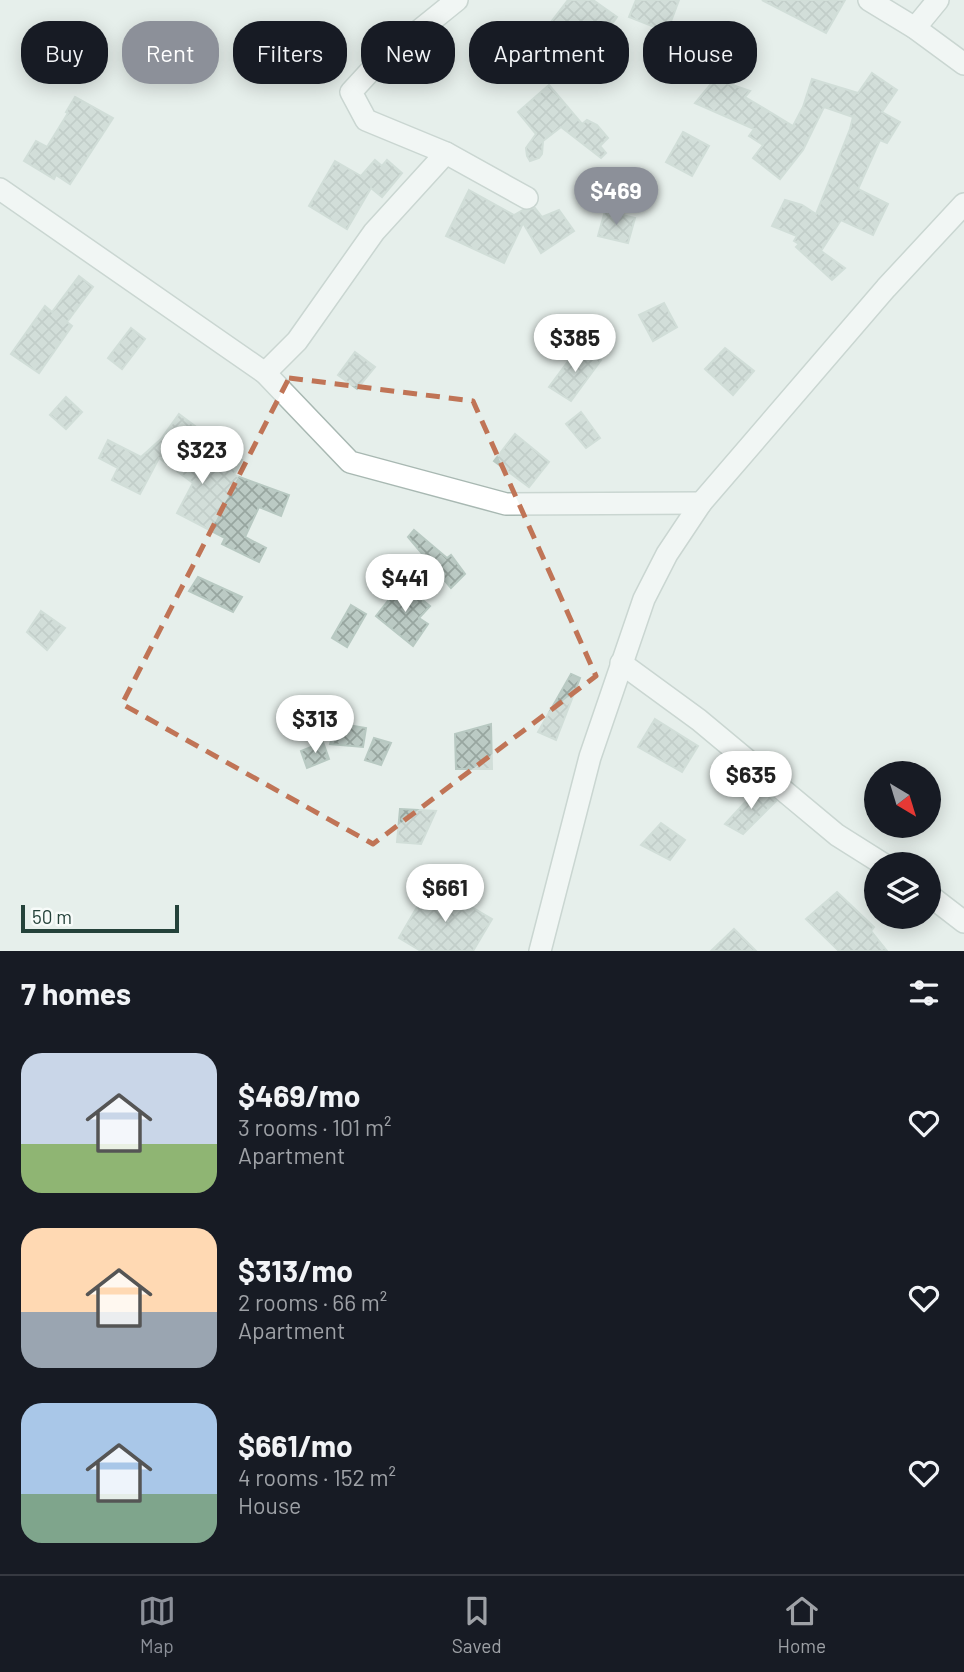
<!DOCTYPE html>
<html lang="en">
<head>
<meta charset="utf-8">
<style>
  :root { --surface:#171b24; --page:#20242c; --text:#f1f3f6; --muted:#9ea1a6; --line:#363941; --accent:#8c9099 }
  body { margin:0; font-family:Barlow,sans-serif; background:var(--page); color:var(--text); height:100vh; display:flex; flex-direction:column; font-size:26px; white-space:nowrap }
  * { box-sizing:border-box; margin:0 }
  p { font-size:23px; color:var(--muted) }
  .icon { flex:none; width:38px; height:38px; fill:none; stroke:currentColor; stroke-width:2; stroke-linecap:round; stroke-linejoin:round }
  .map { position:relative; height:951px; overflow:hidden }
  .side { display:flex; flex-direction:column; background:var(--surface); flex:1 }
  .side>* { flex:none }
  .guide { position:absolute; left:21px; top:21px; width:922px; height:63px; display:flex; gap:14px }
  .needle { width:46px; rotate:142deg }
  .fabs { position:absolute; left:864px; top:761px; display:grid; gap:14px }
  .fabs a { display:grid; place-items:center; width:77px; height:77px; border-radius:50%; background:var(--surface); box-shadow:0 4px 18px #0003; font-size:35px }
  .scale { position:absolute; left:21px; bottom:18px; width:158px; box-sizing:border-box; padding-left:7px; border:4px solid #24423a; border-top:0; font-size:19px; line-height:24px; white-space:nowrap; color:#24423a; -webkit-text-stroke:5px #f7fbf9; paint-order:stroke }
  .price { position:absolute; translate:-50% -60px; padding:0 16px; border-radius:24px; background:#fff; color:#222; font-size:23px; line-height:46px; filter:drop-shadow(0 2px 4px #0008) }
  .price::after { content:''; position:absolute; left:50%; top:42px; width:21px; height:16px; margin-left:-10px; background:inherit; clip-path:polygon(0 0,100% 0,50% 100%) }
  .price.current { background:var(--accent); color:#fff }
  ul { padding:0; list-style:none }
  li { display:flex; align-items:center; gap:21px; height:175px; padding:0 21px }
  li span { display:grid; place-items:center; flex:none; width:196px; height:140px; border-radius:21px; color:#555 }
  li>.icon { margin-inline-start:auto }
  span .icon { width:84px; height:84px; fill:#fffc; stroke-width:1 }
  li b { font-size:30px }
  h2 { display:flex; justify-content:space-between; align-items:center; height:84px; padding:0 21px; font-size:30px }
  .tag { padding:0 24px; border-radius:28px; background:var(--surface); box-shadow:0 4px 18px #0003; font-size:24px; line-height:63px }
  .tag.current { background:var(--accent); color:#fff }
  .menu { display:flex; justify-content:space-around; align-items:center; height:98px; border-top:2px solid var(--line); background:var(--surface); font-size:19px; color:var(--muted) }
  .menu a { display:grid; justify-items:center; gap:4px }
  .menu .current { color:var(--accent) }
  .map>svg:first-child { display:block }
  .building { fill:url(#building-cross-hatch); stroke:#b8c9c2; stroke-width:2 }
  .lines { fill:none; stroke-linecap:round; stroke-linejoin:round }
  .street-casing { stroke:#a8b8b2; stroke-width:24 }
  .street { stroke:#fff; stroke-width:21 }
  .marked { fill:none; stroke:#c07456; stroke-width:5; stroke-dasharray:14 9; stroke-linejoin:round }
</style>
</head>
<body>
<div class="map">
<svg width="964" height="951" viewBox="0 0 964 951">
  <defs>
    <pattern id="building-cross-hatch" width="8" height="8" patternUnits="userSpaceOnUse" patternTransform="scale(1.75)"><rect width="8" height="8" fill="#bbcac4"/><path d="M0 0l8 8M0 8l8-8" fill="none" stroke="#98a6a0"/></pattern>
  </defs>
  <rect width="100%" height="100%" fill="#e6efeb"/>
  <g class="building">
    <polygon points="568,0 593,0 617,17 596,46 582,35 577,42 551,22"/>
    <polygon points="636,0 679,0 667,32 629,17"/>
    <polygon points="762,0 845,0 826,33"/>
    <polygon points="713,26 712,43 682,52 683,31"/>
    <polygon points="267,41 272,72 255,74 250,44"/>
    <polygon points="872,73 897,90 882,112 900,122 887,143 880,140 858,189 888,204 873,235 841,220 821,251 845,268 832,280 796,247 799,244 794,241 797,236 772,226 785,200 802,205 816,214 850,129 853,117 824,107 803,150 780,179 753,158 763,145 749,136 754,129 695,103 715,79 750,91 745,97 793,126 803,107 812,79 858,93"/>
    <polygon points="549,85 582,124 587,120 597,125 608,138 600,146 606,153 601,158 561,127 543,141 542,154 539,158 530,161 527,156 526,148 536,134 518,112"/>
    <polygon points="75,97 113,118 70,184 56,175 54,179 24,161 36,141 47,147 68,113 66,112"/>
    <polygon points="683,132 709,146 692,176 666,162"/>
    <polygon points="375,160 382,166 387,160 402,173 382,197 371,188 347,229 309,206 335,161 361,176"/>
    <polygon points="469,190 514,215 523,210 535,208 542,217 559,210 574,231 541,253 523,223 504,263 446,236"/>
    <polygon points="605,211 635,218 628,243 598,236"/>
    <polygon points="79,276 93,287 67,322 72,326 39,373 11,354 45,306 52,312"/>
    <polygon points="664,303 677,327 653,341 639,315"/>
    <polygon points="131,328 145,339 122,369 108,358"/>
    <polygon points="578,348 601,360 571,401 549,387"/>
    <polygon points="725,348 754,371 733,395 705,369"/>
    <polygon points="355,352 375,367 357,389 338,375"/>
    <polygon points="66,397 82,412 66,429 50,415"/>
    <polygon points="581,412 600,438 586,448 566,424"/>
    <polygon points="179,414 199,429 187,448 242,460 234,475 289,495 281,516 259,507 245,537 266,548 259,562 222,544 225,538 177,513 193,483 159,458 140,494 112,480 118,468 99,458 108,440 141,457 161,439"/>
    <polygon points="515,434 549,462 529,487 494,461"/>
    <polygon points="414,530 447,558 451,555 465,574 451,588 408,537"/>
    <polygon points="198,577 242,597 233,612 189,591"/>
    <polygon points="402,583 430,606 419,618 428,624 413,646 376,616"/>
    <polygon points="351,605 366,614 347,647 332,638"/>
    <polygon points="41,611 65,628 47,650 27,632"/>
    <polygon points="571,674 580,678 556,740 538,732"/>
    <polygon points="655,719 698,746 682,772 638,747"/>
    <polygon points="336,723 366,728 363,747 330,744"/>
    <polygon points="491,724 492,769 456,769 455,734"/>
    <polygon points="374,738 391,743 381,765 365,760"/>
    <polygon points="323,742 329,759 307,768 301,751"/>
    <polygon points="759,787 776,801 743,834 725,824"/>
    <polygon points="400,809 436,811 421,844 397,842"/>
    <polygon points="661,823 685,840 670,860 641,845"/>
    <polygon points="431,883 492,919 473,951 421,951 399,938"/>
    <polygon points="837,892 874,927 871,931 887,951 839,951 806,919"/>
    <polygon points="734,929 756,951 711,951"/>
  </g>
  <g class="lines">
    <defs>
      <g id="street">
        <polyline points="457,0 374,67 351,92 366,120 446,153 527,198"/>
        <polyline points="869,0 915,28 964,64"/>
        <polyline points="915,28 938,0"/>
        <polyline points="0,189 265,373 350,462 506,504 701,503"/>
        <polyline points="265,373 297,341 374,232 446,153"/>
        <polyline points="621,663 699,720 837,835 883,864"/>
        <polyline points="929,895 964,922"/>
        <polyline points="540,951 590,757 644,599 667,554 701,503 886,288 964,204"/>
      </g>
    </defs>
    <use href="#street" class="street-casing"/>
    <use href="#street" class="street"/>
  </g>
  <path d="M0 0H964V951H0ZM289,378L473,401L596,676L373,844L122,704Z" fill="#e6efeb" fill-opacity=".55" fill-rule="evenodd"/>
  <path class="marked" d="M289,378L473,401L596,676L373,844L122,704Z"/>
</svg>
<div class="fabs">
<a><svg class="needle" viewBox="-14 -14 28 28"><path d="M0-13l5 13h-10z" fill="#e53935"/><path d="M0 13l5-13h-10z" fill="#9ea1a6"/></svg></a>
<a><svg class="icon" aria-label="layers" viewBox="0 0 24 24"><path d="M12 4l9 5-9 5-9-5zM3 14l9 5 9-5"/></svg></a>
</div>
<div class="scale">50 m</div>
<b class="price current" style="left:616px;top:227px">$469</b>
<b class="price" style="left:575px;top:374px">$385</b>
<b class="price" style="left:202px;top:486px">$323</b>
<b class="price" style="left:405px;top:614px">$441</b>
<b class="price" style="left:315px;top:755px">$313</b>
<b class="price" style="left:751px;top:811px">$635</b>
<b class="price" style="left:445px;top:924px">$661</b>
<div class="guide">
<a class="tag">Buy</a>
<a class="tag current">Rent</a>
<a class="tag">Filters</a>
<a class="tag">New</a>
<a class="tag">Apartment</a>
<a class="tag">House</a>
</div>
</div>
<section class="side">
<h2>7 homes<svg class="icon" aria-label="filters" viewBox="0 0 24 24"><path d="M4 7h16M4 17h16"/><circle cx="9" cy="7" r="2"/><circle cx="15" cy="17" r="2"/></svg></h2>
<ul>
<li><span style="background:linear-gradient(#c9d6e8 65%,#8fb573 0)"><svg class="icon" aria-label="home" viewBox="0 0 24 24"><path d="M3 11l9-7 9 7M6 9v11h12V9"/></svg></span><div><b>$469/mo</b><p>3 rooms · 101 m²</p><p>Apartment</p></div><svg class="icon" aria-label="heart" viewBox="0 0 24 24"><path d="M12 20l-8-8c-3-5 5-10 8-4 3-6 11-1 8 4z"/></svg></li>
<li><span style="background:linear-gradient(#ffd9b3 60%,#9aa5b1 0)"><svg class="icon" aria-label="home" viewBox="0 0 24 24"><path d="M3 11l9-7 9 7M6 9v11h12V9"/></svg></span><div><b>$313/mo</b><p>2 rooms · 66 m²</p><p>Apartment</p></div><svg class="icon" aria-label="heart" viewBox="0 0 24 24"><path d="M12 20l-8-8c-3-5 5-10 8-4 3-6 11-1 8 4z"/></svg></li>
<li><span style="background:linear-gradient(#a9c7e8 65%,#7fa58c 0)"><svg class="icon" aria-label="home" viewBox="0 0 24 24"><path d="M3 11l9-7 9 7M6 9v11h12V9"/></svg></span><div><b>$661/mo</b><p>4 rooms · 152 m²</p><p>House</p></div><svg class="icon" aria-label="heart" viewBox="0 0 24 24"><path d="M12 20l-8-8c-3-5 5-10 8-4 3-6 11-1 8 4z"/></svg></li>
</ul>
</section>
<nav class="menu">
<a class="current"><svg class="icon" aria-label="map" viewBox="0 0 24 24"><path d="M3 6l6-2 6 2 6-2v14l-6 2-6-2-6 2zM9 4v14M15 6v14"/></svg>Map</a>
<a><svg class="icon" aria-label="saved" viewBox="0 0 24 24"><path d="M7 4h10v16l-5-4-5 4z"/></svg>Saved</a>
<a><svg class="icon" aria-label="home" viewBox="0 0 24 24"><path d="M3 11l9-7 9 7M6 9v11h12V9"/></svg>Home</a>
</nav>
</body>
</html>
